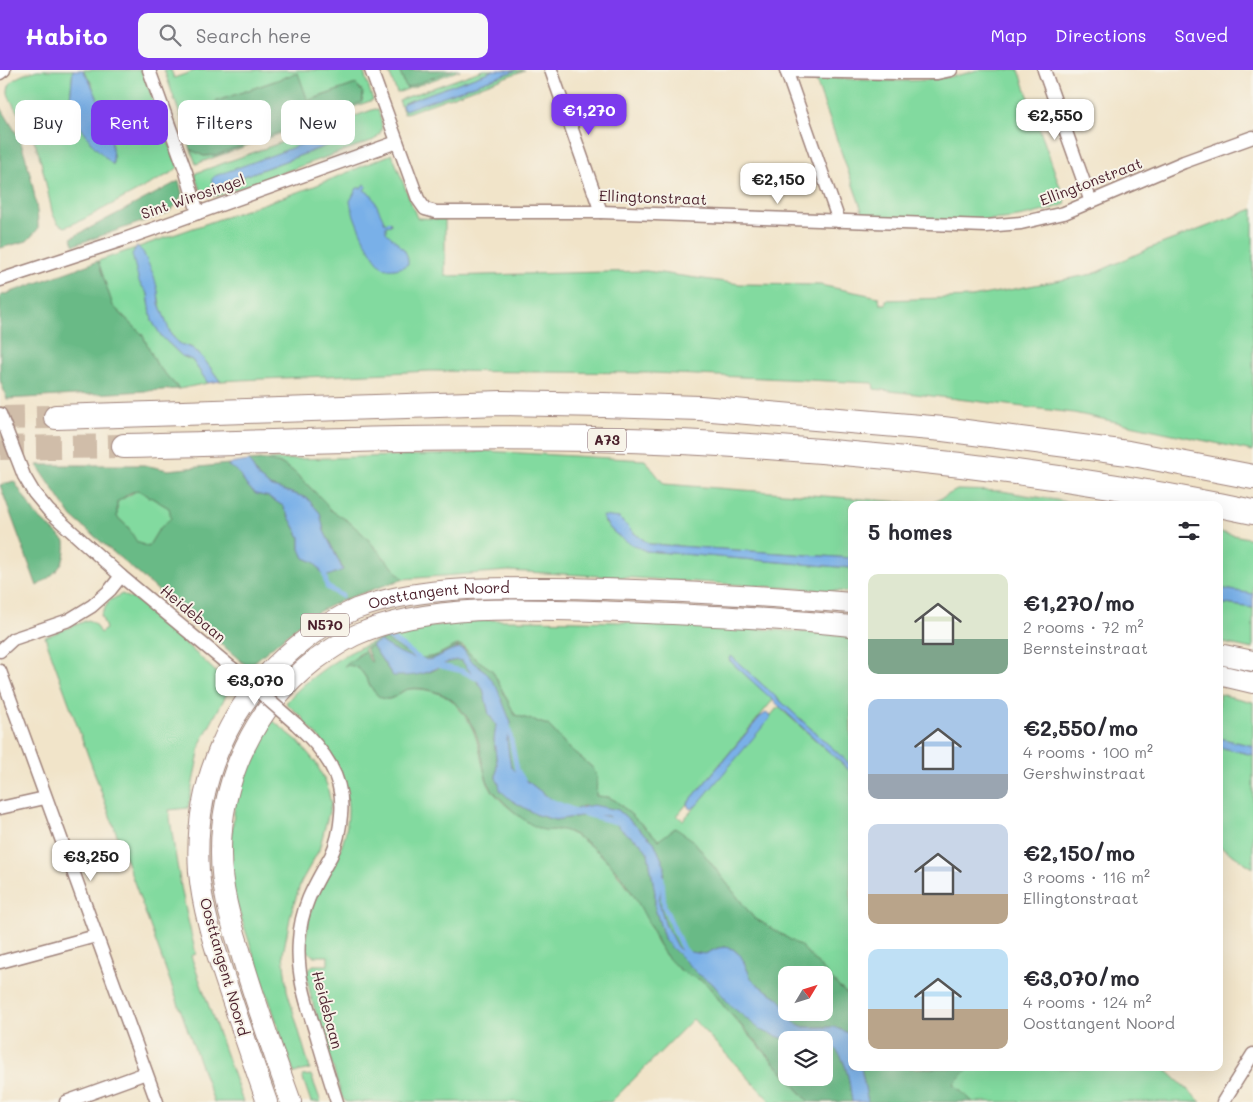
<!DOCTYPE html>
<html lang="en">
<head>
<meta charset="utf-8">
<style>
  :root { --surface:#fff; --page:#f7f7f7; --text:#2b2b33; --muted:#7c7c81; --accent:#7c3aed }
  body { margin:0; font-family:Mali,sans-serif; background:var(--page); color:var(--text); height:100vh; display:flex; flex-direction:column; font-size:19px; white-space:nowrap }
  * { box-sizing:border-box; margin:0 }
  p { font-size:16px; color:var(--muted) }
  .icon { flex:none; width:28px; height:28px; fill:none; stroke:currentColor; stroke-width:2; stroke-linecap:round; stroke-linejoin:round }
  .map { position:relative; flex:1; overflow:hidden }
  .panel { position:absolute; left:848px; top:431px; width:375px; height:570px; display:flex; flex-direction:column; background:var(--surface); border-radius:10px; box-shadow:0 5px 20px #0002 }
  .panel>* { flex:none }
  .top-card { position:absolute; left:15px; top:30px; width:475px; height:45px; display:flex; gap:10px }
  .needle { width:32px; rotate:52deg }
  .fabs { position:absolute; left:778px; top:896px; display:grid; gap:10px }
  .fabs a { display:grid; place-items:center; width:55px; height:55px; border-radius:10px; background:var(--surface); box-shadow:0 5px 20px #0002; font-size:25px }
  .price { position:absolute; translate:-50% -42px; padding:0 11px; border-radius:10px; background:#fff; color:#222; font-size:16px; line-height:32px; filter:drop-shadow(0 1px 2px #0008) }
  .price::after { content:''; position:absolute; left:50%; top:30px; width:15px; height:11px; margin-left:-8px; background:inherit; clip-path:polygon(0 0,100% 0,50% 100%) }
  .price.current { background:var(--accent); color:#fff }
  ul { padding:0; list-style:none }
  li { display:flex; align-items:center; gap:15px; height:125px; padding:0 20px }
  li span { display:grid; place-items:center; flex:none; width:140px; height:100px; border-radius:10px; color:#555 }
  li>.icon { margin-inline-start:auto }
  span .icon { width:60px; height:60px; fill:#fffc; stroke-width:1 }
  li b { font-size:21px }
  h2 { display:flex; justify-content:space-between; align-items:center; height:60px; padding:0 20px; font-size:21px }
  .chip { padding:0 18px; border-radius:10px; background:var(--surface); box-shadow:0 5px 20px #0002; font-size:18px; line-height:45px }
  .chip.current { background:var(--accent); color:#fff }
  header { display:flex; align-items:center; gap:30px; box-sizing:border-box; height:70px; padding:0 25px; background:var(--accent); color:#fff }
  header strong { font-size:24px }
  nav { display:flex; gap:28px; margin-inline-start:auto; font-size:18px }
  .search { width:350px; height:45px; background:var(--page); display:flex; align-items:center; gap:12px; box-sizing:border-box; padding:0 18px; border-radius:10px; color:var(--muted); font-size:19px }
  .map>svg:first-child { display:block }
  .green { fill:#82da9f; stroke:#667c65; fill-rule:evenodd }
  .forest { fill:#69ba86; stroke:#5a6c58; fill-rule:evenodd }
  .water { fill:#79b0e8; stroke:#62688a }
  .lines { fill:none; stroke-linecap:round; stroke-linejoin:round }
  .stream { stroke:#79b0e8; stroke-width:5 }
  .highway-tunnel { stroke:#d0bda9; stroke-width:24; stroke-dasharray:24 12; stroke-linecap:butt }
  .street-casing { stroke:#9e827a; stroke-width:15 }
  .primary-casing { stroke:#9e827a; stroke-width:22 }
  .highway-casing { stroke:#9e827a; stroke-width:26 }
  .street { stroke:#fff; stroke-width:12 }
  .primary { stroke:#fff; stroke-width:20 }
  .highway { stroke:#fff; stroke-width:24 }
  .street-bridge-casing { stroke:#9e827a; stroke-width:15; stroke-linecap:butt }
  .street-bridge { stroke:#fff; stroke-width:12 }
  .labels { text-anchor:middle; stroke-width:4; stroke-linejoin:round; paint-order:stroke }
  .shield { fill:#f7f3e8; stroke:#7e5f64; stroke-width:1 }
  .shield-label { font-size:14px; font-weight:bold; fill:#4a1f2b }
  .street-label { font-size:15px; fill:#4a1f2b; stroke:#f7f3e8 }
</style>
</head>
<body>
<header>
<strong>Habito</strong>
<div class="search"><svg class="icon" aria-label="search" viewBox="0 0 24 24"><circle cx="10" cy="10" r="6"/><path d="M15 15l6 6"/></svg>Search here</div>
<nav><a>Map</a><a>Directions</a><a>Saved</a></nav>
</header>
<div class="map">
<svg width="1253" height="1032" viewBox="0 0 1253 1032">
  <rect width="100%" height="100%" fill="#f7f3e8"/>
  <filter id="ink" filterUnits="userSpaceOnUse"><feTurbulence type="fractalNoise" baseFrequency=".02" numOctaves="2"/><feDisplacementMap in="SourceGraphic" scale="10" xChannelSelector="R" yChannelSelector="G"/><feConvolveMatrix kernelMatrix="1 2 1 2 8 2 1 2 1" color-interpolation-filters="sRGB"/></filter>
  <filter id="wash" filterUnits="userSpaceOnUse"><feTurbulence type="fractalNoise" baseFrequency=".0096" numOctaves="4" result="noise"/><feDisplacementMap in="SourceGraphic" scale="20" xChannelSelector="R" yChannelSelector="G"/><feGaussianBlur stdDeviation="1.12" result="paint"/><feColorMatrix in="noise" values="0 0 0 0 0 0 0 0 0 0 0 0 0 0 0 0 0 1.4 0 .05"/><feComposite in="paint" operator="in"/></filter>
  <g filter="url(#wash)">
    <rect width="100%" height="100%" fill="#f1e4c9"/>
    <g class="green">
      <path d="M37,0H73L69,39L113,94V85L92,14L83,0H142L178,97L173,102L82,150L65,157L58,153L53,145C47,122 42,86 32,66C27,57 8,29 8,22C8,7 26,4 37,0Z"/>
      <polygon points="164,0 171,0 174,8 197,0 363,0 373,30 196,94 191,80 204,86 216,85 362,20 356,14 307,31 297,3 217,31 183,53"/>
      <polygon points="388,0 399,0 406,17 453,0 460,0 397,23"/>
      <polygon points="483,0 494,0 404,33 405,40 517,0 525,0 404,44 399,30"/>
      <path d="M977,0H1019L1066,134C1046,141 1024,147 1003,149C957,153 910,148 864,146L816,11L818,7C871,10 926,17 977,0Z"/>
      <path d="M375,39L378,40C382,53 385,61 374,70L217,126L205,125L199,117L195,106L196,103ZM346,67L345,69L217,116Z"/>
      <path d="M392,84L417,148L445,149V206L646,201L740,214L820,215L879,227L880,234H886V230L972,227L1093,204L1148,179L1253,139V381L1074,343L874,319L873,313L653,303L430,301L220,311C212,300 205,289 195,280C191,276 185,276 181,274C167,266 159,236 158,221L139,212L148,224L152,251L162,267L182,286L192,290L208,313L179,319L157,295L142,264L113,236L98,191L312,117Z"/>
      <path d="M484,381L645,390L664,414L930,434L957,420L1001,421L1086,435H851V488L649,474L634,463L619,448L602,447C611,465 629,473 646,481L851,498V522L636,508L508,501L403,509L364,465L348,451L329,439L324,431L293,401L282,394L263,390L462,384Z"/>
      <polygon points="138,420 169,438 172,448 159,459 148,477 136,472 128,457 117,447 117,432"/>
      <polygon points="1219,462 1253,469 1253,524 1219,518"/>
      <path d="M122,524L139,532L156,546L231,616L201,672L188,738L169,740C175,789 184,836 196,884L191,886L243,1032H214L45,567L88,550L94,553L100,563L106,559L101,545L109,531Z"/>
      <polygon points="1219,533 1253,538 1253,579 1219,572"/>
      <path d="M487,550C609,550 730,555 851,566V695L731,586L729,590L773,630L677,746L683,750L697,735L777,638H780L851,702V927L840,918L802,877L753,847L693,770H659L616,731L608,727L596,726L597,707L593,698L568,677L548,655L515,645L492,600L473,587L463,576L457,575L435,586L422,588L407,583L385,569L364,578L365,581L360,583L348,595C367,595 367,622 382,628C394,633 399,620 410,619C423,618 439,622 450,629C454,632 457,636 460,640C474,655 478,672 482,692C484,699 485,707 488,714C495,728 521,749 536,757C542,760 555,761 562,759L580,768L598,782L610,794L634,826L648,850L656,871L666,886L680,900L706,913L725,938L809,1032H771L693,949L611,1032H346L342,1027L311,927L306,903L313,895H328V886H313L305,879C307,860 309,841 317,823C325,806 337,790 343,772C358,725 338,684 304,652V649L286,633C295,621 308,611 320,602C370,563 426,555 487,550Z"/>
      <polygon points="1219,624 1253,632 1253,676 1219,668"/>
      <polygon points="272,650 298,671 316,693 327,715 331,734 319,780 301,812 291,843 283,884 287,920 310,999 294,1003 232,821 229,790 235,733 255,674"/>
      <polygon points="1219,677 1253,685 1253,798 1219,776"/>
      <polygon points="969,998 1164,998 1201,1032 973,1032 953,1014"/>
      <polygon points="311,1005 321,1032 311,1032 302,1006"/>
    </g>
    <g class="forest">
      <polygon points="399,0 453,0 406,18"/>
      <polygon points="298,3 308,31 356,14 363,23 362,32 216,85 204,86 191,80 183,53 217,31"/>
      <path d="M0,36C6,46 12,56 18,66C27,85 39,138 38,159L27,171L0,178Z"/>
      <polygon points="179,111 182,124 177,134 168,143 74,175 71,168"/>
      <polygon points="98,191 113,236 142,264 157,295 179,319 7,329 0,310 0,226"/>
      <path d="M263,390L282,394L293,401L324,431L329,439L348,451L364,465L403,509L340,531L308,547L248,597L72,447L37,395H144L168,400L229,394L228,396L236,400L241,406L246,415L256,424L269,427L283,436L300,467V479L304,488L314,492L325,507L343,499L324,461L320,443L307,428L270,416L259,408L249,391ZM138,420L169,438L171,448L159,459L148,477L137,472L128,457L117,447V432L130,423Z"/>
      <path d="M14,411L35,444L65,471C67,495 56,503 37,516L0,415Z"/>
      <path d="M385,569C402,579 419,595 440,584C447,581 453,575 461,576L473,587L492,600L515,645L548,655L568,677L593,698L597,707L596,726L608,727L616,731L659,770L675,758L693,770L753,847L802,877L840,918L851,927V966L846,962L834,957H804L795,953L790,949L783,933L777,927L758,915L751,908L743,890L737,882L733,879L725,877L718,878L705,884L682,881L677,877L665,854L659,831L665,797L654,772L618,740L583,736L576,739L561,737L518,704L511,697L509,686L507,669L511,653L506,643L486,602L470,590L458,577C449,581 441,586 432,589C418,593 391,580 380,571ZM786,905H824V942H786Z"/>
      <path d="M372,575L392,605C405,604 420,606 432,601C442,597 451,588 462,591L483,619L489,644L496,655L494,670L497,694L496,708L511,730L537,745L555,750L587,745L608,746L624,762L641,773L648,783L655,823V838L665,871L698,904L713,914L731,936L791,968L802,970H786V1006C767,984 748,962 728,941C720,933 715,922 707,915C702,909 694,908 687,904C679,900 671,892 665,884C656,873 653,860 646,848C634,824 618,798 597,781C589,774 572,761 562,760C554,759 549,762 540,759C525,753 506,735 496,724C481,708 484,686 477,667C473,654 462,639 452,630C442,622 418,615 405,620C398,623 394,630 385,629C366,625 369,591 344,596L365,581L370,591L372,592L366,578Z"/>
      <path d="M824,972C847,980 849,1011 852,1032H809L788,1008H824Z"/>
      <polygon points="861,998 969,998 953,1014 973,1032 868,1032"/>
    </g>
    <g class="water">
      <path d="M73,0H83C99,26 114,64 113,95L92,74L69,39Z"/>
      <polygon points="494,0 517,0 405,40 403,39 402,35 404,33"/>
      <polygon points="341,60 346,64 345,69 217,116 215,116 212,113 212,109 215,106"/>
      <path d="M364,114L367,116L364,120L372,125L385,153L390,151L391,155L386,156V162C395,172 409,178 408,194C403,198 389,202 383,197C370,187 352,146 350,131L357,118H361Z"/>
      <polygon points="137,176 143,182 154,206 158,221 159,233 171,265 180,274 192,278 203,288 220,311 208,313 192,290 182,286 162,267 152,251 148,224 139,212 132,184"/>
      <polygon points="249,391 259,408 270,416 307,428 320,443 324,461 343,500 325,507 314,492 304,488 300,479 300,467 283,436 269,427 256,424 246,415 241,406 236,400 228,396 229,394"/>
      <path d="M602,446L619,448L634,463L649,474L851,488V498L646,481C628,473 611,465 602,446Z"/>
      <polygon points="1219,518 1253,524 1253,538 1219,533"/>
      <path d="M380,571C392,580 418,593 433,589C442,586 453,576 463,579L470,590L486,602L497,618L511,653L507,669L509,686L511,697L518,704L561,737L576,739L593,735L618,740L654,772L665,797L659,831L665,854L677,877L682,881L705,884L718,878L725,877L733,879L741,886L751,908L758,915L777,927L783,933L790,949L795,953L804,957H834L846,962L851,966V998H861L868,1032H852C849,1011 847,980 824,972V970L782,968L762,961L731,936L713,914L698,904L665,871L655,838V823L648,783L641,773L624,762L608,746L587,745L555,750L537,745L511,730L500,720L499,714L496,708L497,694L494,670L496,655L489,644L483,619L462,591C449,587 437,600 425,603C415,606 404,606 393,606L372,575Z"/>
      <polygon points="730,586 732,587 851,695 851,702 729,590"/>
      <polygon points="766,643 770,646 770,648 697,735 691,739 689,738 687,734 760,647"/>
      <polygon points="1219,668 1253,676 1253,685 1219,677"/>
    </g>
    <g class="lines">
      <g class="stream">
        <polyline points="324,502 327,517 342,526"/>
        <polyline points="383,564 395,571 424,592"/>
        <polyline points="437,595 462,601 476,608"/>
        <polyline points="508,655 517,700 524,711"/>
        <polyline points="551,731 573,740"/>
        <polyline points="581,743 616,752"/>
        <polyline points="662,808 664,836 683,879 691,886"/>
      </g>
    </g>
  </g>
  <g filter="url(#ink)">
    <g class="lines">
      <g class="highway-tunnel">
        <polyline points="0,348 56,347"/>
        <polyline points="0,378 124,376"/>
      </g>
      <defs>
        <g id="street">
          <polyline points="149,0 186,102 198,143"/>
          <polyline points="371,0 418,129 425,139 436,142 601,142 986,156 1021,153 1064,143 1184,92 1253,67"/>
          <polyline points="551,0 601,142"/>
          <polyline points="786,0 839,151"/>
          <polyline points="1044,0 1091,132"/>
          <polyline points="786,1 897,3 937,3 951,0"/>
          <polyline points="0,3 4,0"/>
          <polyline points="0,210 122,170 397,72"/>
          <polyline points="0,344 24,406 34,423 49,441 121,506 232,598"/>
          <polyline points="0,581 13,569 69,550 92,536 110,520 121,506"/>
          <polyline points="0,601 157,1032"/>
          <path d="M296,654C323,679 345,707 341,745C340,759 337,773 331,786C315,814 301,836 299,870C296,904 307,935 317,967C323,988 330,1010 337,1032"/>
          <polyline points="0,738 45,728"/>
          <polyline points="0,892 96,866"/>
          <polyline points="66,1032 146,1003"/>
          <polyline points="1223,1032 1253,984"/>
        </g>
        <g id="primary">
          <polyline points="1219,584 1253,591"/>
          <polyline points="1219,605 1253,613"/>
          <path id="s1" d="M267,1032C252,990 238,948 224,906C213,872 202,837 199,802C193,714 229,631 297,576C315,561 335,548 356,539C418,516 487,518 552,518C652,519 752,525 851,533"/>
          <path d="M291,1032C273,982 255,932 240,880C230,849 221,817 221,784C220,709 255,637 314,591C328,581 342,571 358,564C433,532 538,539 619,542C696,545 774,548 851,556"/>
        </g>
        <g id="highway">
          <polyline points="56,347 502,333 603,335 700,338 943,359 1128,383 1253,407"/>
          <path d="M124,376C280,372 436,366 592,369C802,374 1011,395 1217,435"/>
          <polyline points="1219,435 1253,442"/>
        </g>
      </defs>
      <use href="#street" class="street-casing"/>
      <use href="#primary" class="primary-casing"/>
      <use href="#highway" class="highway-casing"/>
      <use href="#street" class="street"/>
      <use href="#primary" class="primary"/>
      <use href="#highway" class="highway"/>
      <defs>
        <polyline id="street-bridge" points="232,598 296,654"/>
      </defs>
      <use href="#street-bridge" class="street-bridge-casing"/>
      <use href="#street-bridge" class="street-bridge"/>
    </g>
  </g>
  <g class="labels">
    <g class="shield">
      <rect x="588" y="358.5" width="38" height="23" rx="4"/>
      <rect x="301" y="543.5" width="48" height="23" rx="4"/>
    </g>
    <g class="shield-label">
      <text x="607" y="375">A73</text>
      <text x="325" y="560">N570</text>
    </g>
    <g class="street-label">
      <text transform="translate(1091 112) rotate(-21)" y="5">Ellingtonstraat</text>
      <text transform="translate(193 127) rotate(-19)" y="5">Sint Wirosingel</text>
      <text transform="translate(653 128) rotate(2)" y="5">Ellingtonstraat</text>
      <text dy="5" stroke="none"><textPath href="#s1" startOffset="651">Oosttangent Noord</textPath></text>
      <text transform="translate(193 544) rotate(40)" y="5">Heidebaan</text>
      <text transform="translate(224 897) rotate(74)" y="5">Oosttangent Noord</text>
      <text transform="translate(327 940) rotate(75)" y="5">Heidebaan</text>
    </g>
  </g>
</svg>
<div class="fabs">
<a><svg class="needle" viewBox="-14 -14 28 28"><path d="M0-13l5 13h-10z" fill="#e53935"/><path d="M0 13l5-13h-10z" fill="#7c7c81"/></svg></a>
<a><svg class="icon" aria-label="layers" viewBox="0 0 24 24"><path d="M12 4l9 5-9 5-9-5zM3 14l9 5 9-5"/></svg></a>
</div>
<b class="price current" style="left:589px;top:66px">€1,270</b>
<b class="price" style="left:1055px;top:71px">€2,550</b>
<b class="price" style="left:778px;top:135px">€2,150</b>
<b class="price" style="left:255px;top:636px">€3,070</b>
<b class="price" style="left:91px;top:812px">€3,250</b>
<div class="top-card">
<a class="chip">Buy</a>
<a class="chip current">Rent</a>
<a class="chip">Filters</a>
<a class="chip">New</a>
</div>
<section class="panel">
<h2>5 homes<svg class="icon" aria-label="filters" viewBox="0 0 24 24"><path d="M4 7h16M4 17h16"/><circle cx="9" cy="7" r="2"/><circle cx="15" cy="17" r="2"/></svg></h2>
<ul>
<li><span style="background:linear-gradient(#dfe7d0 65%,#7fa58c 0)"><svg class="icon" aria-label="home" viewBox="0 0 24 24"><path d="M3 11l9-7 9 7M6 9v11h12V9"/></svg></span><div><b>€1,270/mo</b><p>2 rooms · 72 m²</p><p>Bernsteinstraat</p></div></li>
<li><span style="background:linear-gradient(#a9c7e8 75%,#9aa5b1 0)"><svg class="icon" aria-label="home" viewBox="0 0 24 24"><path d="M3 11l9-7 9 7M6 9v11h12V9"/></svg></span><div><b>€2,550/mo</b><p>4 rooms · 100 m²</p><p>Gershwinstraat</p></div></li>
<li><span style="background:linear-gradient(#c9d6e8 70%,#b9a48a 0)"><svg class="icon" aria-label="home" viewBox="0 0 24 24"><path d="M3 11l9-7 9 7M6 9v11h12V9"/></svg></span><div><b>€2,150/mo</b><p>3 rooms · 116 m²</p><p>Ellingtonstraat</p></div></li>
<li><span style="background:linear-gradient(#bfe0f5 60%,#b9a48a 0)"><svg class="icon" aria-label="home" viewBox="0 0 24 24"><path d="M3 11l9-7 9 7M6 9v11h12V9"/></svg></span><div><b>€3,070/mo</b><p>4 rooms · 124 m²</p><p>Oosttangent Noord</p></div></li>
</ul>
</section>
</div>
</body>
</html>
